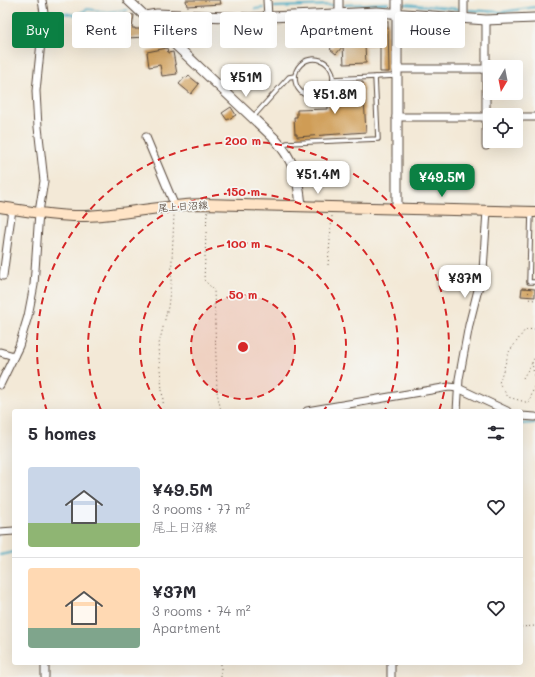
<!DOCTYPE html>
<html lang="en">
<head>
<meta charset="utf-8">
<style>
  :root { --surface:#fff; --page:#f2f2f3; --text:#2b2b33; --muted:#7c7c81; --line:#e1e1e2; --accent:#0b8043 }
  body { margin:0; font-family:Mali,"Klee One",sans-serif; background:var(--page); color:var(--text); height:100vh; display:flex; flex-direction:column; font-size:15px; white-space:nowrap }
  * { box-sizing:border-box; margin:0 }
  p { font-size:13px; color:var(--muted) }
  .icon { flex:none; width:22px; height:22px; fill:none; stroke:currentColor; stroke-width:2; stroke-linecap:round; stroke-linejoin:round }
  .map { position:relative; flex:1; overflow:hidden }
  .details { position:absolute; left:12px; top:409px; width:511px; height:256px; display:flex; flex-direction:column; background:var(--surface); border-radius:4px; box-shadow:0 4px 16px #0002 }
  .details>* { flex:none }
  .hud { position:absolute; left:12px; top:12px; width:511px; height:36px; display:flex; gap:8px }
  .needle { width:26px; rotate:190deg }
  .buttons { position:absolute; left:483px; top:60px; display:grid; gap:8px }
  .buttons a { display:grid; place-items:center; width:40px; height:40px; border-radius:4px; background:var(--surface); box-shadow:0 4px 16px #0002; font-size:20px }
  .price { position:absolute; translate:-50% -34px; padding:0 9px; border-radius:8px; background:#fff; color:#222; font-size:13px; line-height:26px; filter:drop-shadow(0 1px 2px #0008) }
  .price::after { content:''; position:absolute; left:50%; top:24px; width:12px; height:9px; margin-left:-6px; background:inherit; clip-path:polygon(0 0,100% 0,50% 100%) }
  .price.on { background:var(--accent); color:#fff }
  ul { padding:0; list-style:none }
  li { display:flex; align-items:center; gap:12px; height:100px; padding:0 16px }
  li+li { border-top:1px solid var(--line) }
  li span { display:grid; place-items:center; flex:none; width:112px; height:80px; border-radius:4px; color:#555 }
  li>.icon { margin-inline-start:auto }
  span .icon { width:48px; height:48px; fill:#fffc; stroke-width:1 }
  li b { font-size:17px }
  h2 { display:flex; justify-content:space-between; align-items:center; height:48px; padding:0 16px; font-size:17px }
  .tag { padding:0 14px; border-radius:4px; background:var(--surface); box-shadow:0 4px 16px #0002; font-size:14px; line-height:36px }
  .tag.on { background:var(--accent); color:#fff }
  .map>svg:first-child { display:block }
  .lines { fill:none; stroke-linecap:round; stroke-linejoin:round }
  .stream { stroke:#47acc6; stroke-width:2 }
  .building { fill:#cf9c54 }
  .service-casing { stroke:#57473a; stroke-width:5.5 }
  .minor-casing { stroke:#57473a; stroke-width:9 }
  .tertiary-casing { stroke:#57473a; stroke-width:11 }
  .secondary-casing { stroke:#57473a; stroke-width:12 }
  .path { stroke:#57473a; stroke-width:1; stroke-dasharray:1 3; stroke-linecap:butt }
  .service { stroke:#fff; stroke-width:3.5 }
  .minor { stroke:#fff; stroke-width:7 }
  .tertiary { stroke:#fff; stroke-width:9 }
  .secondary { stroke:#ffe4c6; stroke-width:10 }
  .ring { fill:none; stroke:#d62828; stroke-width:2; stroke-dasharray:7 5 }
  .labels { text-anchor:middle; stroke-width:3.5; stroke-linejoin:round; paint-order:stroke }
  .street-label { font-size:10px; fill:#3b2a1e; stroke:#f6f6f2 }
  .centre { fill:#d62828; stroke:#f6f6f2; stroke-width:2 }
  .ring-label { font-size:12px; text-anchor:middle; font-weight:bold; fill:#d62828; stroke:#f6f6f2; stroke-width:3.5; stroke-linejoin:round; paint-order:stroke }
</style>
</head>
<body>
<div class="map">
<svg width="535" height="677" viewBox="0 0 535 677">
  <rect width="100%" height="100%" fill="#f6f6f2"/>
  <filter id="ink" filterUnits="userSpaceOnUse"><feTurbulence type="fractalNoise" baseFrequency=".025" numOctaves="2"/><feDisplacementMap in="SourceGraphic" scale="8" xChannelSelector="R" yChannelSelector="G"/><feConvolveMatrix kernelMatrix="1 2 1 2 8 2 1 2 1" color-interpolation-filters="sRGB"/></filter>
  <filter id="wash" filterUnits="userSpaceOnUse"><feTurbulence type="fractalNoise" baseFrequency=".012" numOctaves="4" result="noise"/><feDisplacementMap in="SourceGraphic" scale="16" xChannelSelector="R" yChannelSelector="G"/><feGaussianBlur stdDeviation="0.9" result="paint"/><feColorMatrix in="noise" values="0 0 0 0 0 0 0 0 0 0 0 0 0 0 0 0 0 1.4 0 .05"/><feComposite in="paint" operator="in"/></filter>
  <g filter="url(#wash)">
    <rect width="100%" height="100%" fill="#f3e9d7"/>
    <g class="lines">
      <g class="stream">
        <polyline points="405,4 459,9"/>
        <polyline points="345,5 388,3"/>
        <polyline points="274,7 335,5"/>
        <polyline points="255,9 263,8"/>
        <polyline points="469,10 502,12 535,7"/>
        <polyline points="51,11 76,15 88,9 107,12 127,10"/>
        <polyline points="521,424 535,423"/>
        <polyline points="0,555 14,552"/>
      </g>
    </g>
    <g id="blocks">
      <g class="building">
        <polygon points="186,0 220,0 221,4 187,6"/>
        <polygon points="124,14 134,15 132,28 135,28 135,29 145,29 146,37 127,38 126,25 123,24"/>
        <polygon points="362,21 362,25 380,24 380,21 388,21 389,72 380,72 380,45 365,46 366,63 344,64 343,46 336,54 330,49 337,42 298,43 297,23"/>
        <polygon points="177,22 192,23 191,41 184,41 185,34 176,33"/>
        <polygon points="100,31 112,33 111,41 100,41"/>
        <polygon points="167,48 168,53 173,52 177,74 162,76 160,65 149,67 147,52"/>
        <polygon points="189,76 199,84 191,94 179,84 185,77 187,78"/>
        <polygon points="363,82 366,132 297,137 297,134 295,134 294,117 297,117 297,110 328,109 328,101 333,101 340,94 339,83"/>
        <polygon points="231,107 236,115 227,120 222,113"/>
        <polygon points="522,288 535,289 535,297 521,296"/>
      </g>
    </g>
  </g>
  <g filter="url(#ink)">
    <use href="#blocks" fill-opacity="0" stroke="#57473a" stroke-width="1"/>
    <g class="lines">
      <defs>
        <g id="service">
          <circle cx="314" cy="78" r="19"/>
          <polyline points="333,79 396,76"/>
          <polyline points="253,117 289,77 295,76"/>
          <polyline points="282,145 287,143 378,139 375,77"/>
          <polyline points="531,213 529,282 535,282"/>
        </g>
        <g id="minor">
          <polyline points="267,0 268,17"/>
          <polyline points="339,0 339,13"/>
          <polyline points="464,19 464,0"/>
          <polyline points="486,20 486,146"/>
          <polyline points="396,69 486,69"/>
          <polyline points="396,117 490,117"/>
          <polyline points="516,117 535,117"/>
          <polyline points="146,137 174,204"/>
          <polyline points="3,276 12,209"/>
          <polyline points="0,352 14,356"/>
          <polyline points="0,385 19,346 28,316 34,285 39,212 44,181 38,127 36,91 44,13 42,0"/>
          <polyline points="307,411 449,387 458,388 507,411"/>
          <polyline points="457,411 459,379 469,325 483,270 487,211"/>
          <polyline points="521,416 535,417"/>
          <polyline points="0,532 14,531"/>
          <polyline points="391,663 391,677"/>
          <polyline points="45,677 45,663"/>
        </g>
        <g id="tertiary">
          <path d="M128,0L274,138C294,160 298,177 301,205"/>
          <polyline points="145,16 157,14 249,18 377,12 486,20 535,18"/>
          <polyline points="397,208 397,0"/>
        </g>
        <path id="secondary" d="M0,207C27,211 57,217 85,216C124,215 163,205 203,204L535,212"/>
      </defs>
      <use href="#service" class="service-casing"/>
      <use href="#minor" class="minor-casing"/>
      <use href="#tertiary" class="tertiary-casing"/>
      <use href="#secondary" class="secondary-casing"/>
      <g class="path">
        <polyline points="207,212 204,280 214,290 217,392 221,411"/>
        <polyline points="328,265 332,216"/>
        <polyline points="529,288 528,299 535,300"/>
        <polyline points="535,329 525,330 509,352 499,383 508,397 529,403 535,384 535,375"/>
        <polyline points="534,375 532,362 535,357"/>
        <polyline points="523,378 532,363"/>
        <polyline points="164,411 158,348 168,307 171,282 174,215"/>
        <polyline points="521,627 535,626"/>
        <polyline points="221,677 221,663"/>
      </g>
      <use href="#service" class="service"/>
      <use href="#minor" class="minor"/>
      <use href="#tertiary" class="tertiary"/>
      <use href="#secondary" class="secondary"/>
    </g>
  </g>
  <circle cx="243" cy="347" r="52" fill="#d62828" fill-opacity=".12"/>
  <g class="ring">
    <circle cx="243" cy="347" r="52"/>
    <path d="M162 410A103 103 0 1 1 324 410"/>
    <path d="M101 410A155 155 0 1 1 385 410"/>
    <path d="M47 411A206 206 0 1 1 439 411"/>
  </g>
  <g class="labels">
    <g class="street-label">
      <text transform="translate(183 206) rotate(-4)" y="4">尾上日沼線</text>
    </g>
  </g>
  <circle cx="243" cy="347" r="6" class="centre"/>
  <g class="ring-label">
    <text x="243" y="145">200 m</text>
    <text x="243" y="196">150 m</text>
    <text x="243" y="248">100 m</text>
    <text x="243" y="299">50 m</text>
  </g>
</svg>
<div class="buttons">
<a><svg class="needle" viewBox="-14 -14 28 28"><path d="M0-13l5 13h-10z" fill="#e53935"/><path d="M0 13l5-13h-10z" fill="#7c7c81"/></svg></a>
<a><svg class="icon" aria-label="locate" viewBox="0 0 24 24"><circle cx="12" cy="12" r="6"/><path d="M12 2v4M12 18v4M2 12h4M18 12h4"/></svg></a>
</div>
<b class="price" style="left:246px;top:98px">¥51M</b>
<b class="price" style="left:335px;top:115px">¥51.8M</b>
<b class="price" style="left:318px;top:195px">¥51.4M</b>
<b class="price on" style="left:442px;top:198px">¥49.5M</b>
<b class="price" style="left:465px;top:299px">¥37M</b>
<div class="hud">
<a class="tag on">Buy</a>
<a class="tag">Rent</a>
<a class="tag">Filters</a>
<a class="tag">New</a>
<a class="tag">Apartment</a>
<a class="tag">House</a>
</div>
<section class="details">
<h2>5 homes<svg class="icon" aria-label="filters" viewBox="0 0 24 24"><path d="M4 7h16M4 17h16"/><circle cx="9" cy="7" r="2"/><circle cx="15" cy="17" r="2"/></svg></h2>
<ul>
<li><span style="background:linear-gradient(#c9d6e8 70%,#8fb573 0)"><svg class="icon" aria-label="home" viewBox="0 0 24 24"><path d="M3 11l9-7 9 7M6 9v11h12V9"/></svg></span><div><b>¥49.5M</b><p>3 rooms · 77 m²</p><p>尾上日沼線</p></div><svg class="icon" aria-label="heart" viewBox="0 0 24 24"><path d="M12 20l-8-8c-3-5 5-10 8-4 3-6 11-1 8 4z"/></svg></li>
<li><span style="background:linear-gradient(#ffd9b3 75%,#7fa58c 0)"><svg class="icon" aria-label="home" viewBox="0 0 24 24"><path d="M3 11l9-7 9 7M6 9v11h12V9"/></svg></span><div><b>¥37M</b><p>3 rooms · 74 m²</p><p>Apartment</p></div><svg class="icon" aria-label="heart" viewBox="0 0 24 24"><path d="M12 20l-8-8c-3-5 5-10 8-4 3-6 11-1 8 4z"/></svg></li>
</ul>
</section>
</div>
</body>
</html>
